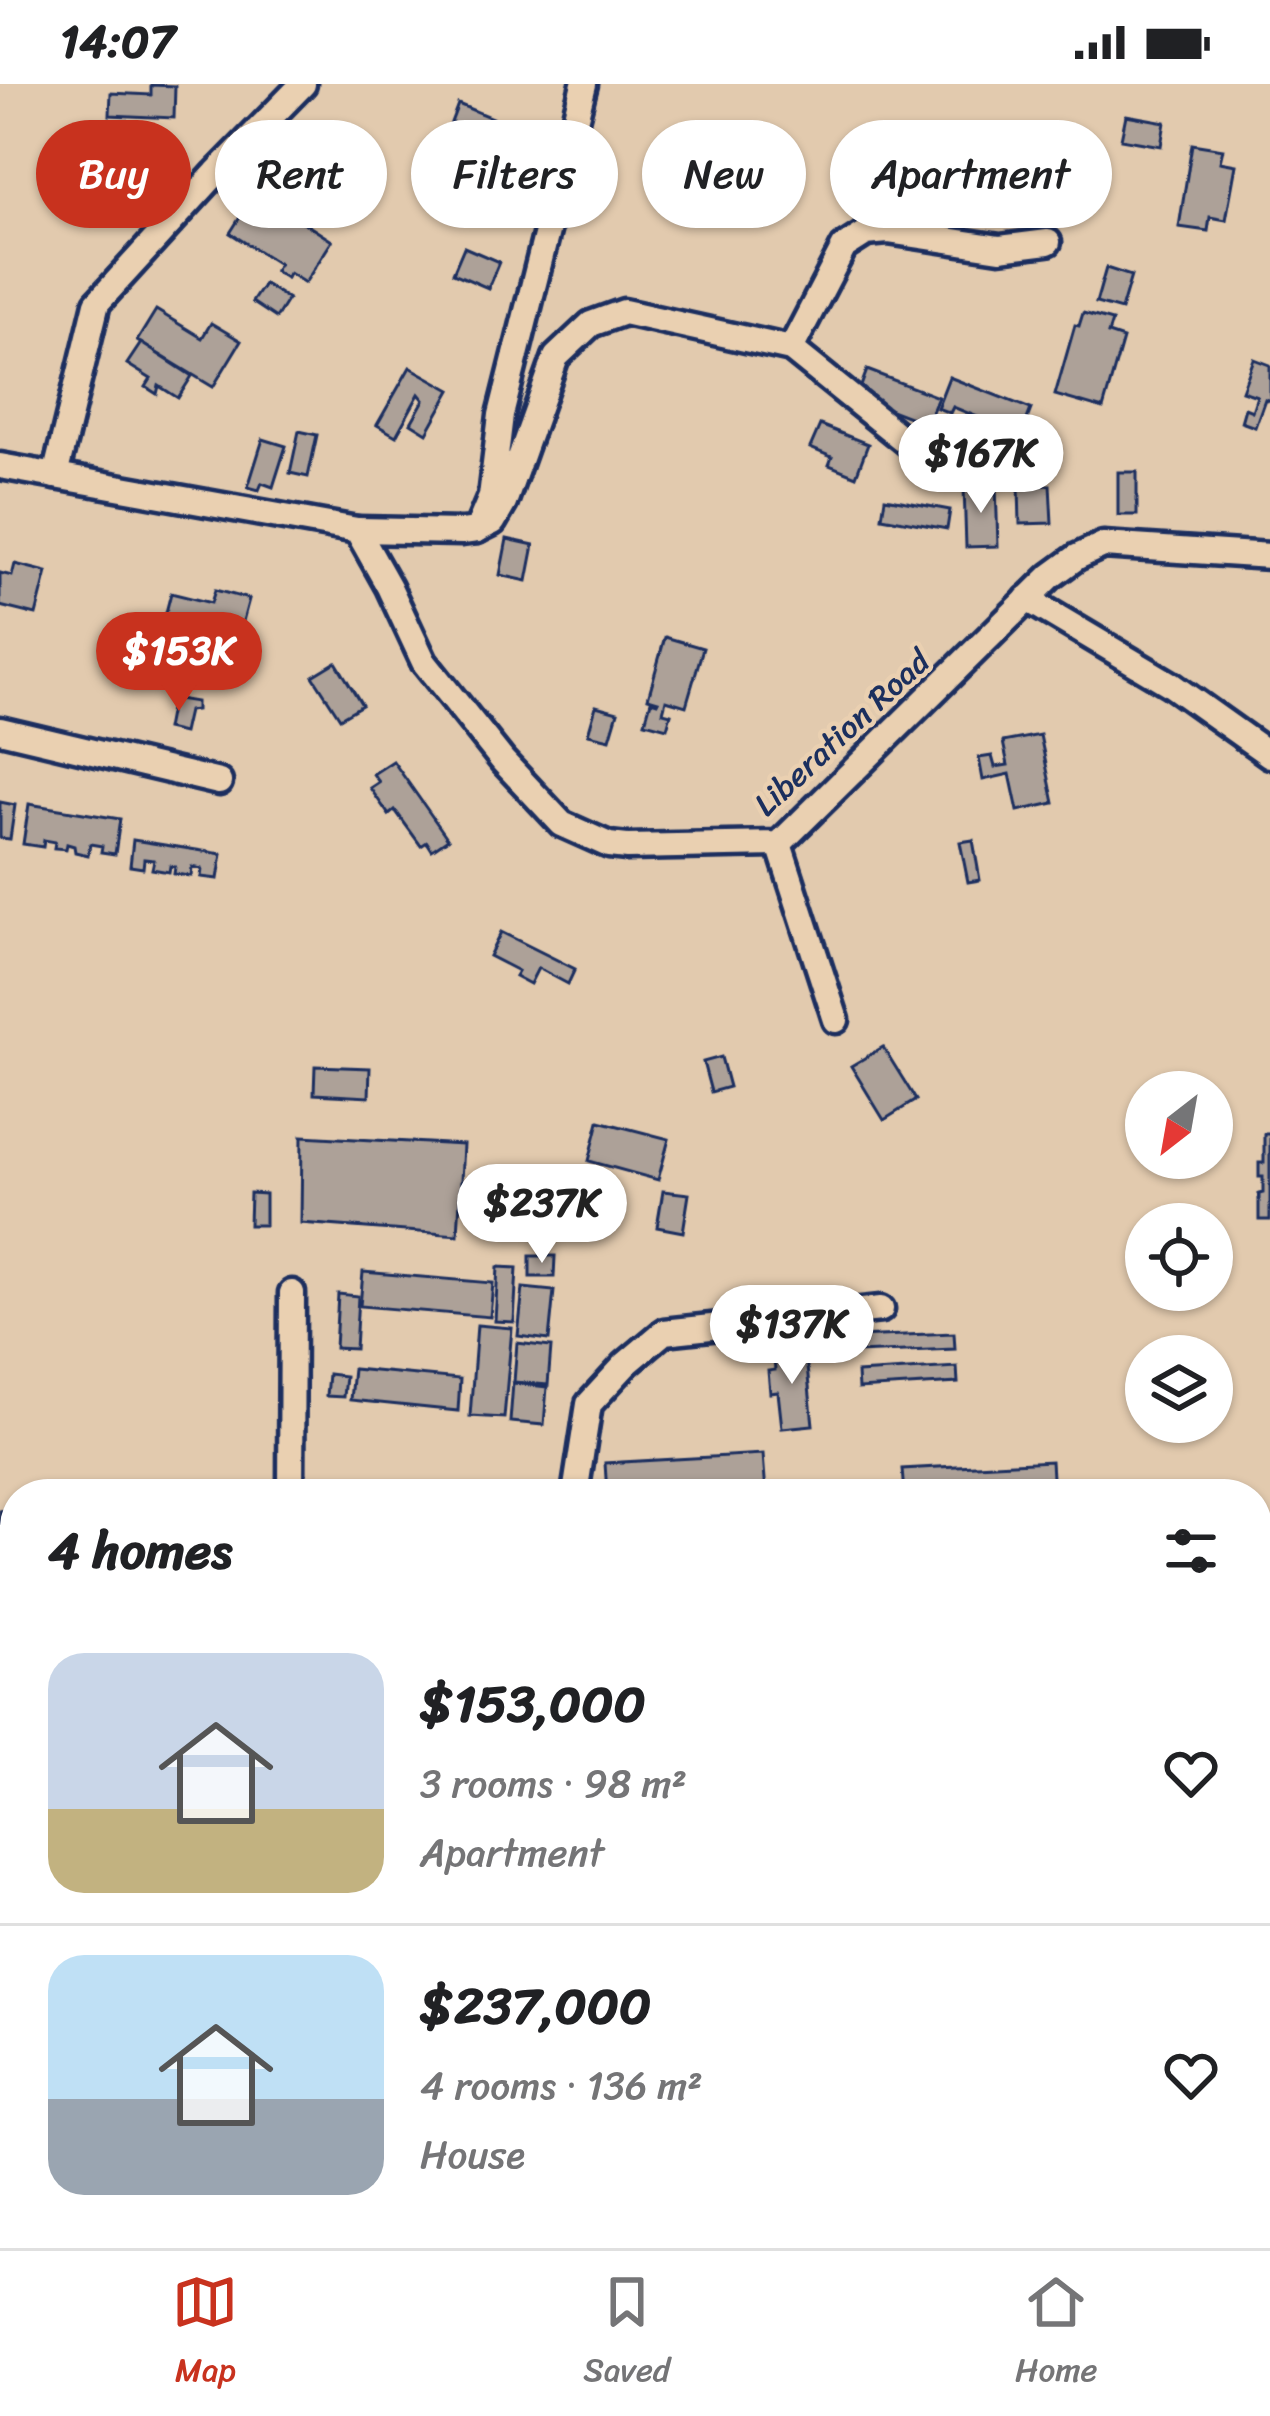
<!DOCTYPE html>
<html lang="en">
<head>
<meta charset="utf-8">
<style>
  :root { --surface:#fff; --page:#f6f6f6; --text:#202124; --muted:#757577; --line:#e0e0e0; --accent:#c8321e }
  body { margin:0; font-family:Sriracha,sans-serif; background:var(--page); color:var(--text); height:100vh; display:flex; flex-direction:column; font-size:45px; white-space:nowrap }
  * { box-sizing:border-box; margin:0 }
  p { font-size:39px; color:var(--muted) }
  .icon { flex:none; width:66px; height:66px; fill:none; stroke:currentColor; stroke-width:2; stroke-linecap:round; stroke-linejoin:round }
  .map { position:relative; flex:1; overflow:hidden }
  .drawer { position:absolute; left:0px; top:1395px; width:1272px; height:771px; display:flex; flex-direction:column; background:var(--surface); border-radius:48px 48px 0 0; box-shadow:0 3px 9px #0004 }
  .drawer>* { flex:none }
  .guide { position:absolute; left:36px; top:36px; width:1200px; height:108px; display:flex; gap:24px }
  .needle { width:78px; rotate:211deg }
  .fabs { position:absolute; left:1125px; top:987px; display:grid; gap:24px }
  .fabs a { display:grid; place-items:center; width:108px; height:108px; border-radius:50%; background:var(--surface); box-shadow:0 3px 9px #0004; font-size:60px }
  .price { position:absolute; translate:-50% -102px; padding:0 27px; border-radius:42px; background:#fff; color:#222; font-size:39px; line-height:78px; filter:drop-shadow(0 3px 6px #0008) }
  .price::after { content:''; position:absolute; left:50%; top:72px; width:36px; height:27px; margin-left:-18px; background:inherit; clip-path:polygon(0 0,100% 0,50% 100%) }
  .price.active { background:var(--accent); color:#fff }
  ul { padding:0; list-style:none }
  li { display:flex; align-items:center; gap:36px; height:300px; padding:0 48px }
  li+li { border-top:3px solid var(--line) }
  li span { display:grid; place-items:center; flex:none; width:336px; height:240px; border-radius:36px; color:#555 }
  li>.icon { margin-inline-start:auto }
  span .icon { width:144px; height:144px; fill:#fffc; stroke-width:1 }
  li b { font-size:51px }
  h2 { display:flex; justify-content:space-between; align-items:center; height:144px; padding:0 48px; font-size:51px }
  .chip { padding:0 42px; border-radius:54px; background:var(--surface); box-shadow:0 3px 9px #0004; font-size:42px; line-height:108px }
  .chip.active { background:var(--accent); color:#fff }
  .status { display:flex; justify-content:space-between; align-items:center; height:84px; padding:0 60px; background:var(--surface); direction:ltr }
  .status svg { height:33px; fill:currentColor }
  .tabs { display:flex; justify-content:space-around; align-items:center; height:168px; border-top:3px solid var(--line); background:var(--surface); font-size:33px; color:var(--muted) }
  .tabs a { display:grid; justify-items:center; gap:6px }
  .tabs .active { color:var(--accent) }
  .map>svg:first-child { display:block }
  .building { fill:#ada198; stroke:#1b2f5e; stroke-width:3 }
  .lines { fill:none; stroke-linecap:round; stroke-linejoin:round }
  .minor-casing { stroke:#1b2f5e; stroke-width:33 }
  .major-casing { stroke:#1b2f5e; stroke-width:39 }
  .minor { stroke:#ead0b1; stroke-width:24 }
  .major { stroke:#ead0b1; stroke-width:30 }
  .labels { text-anchor:middle; stroke-width:9; stroke-linejoin:round; paint-order:stroke }
  .street-label { font-size:33px; fill:#1b2f5e; stroke:#ead0b1 }
</style>
</head>
<body>
<div class="status"><b>14:07</b><svg viewBox="0 0 49 12"><path d="M0 12V9h3v3zM5 12V6h3v6zM10 12V3h3v9zM15 12V0h3v12zM26 1h20v11H26zM47 4h2v5h-2z"/></svg></div>
<div class="map">
<svg width="1270" height="2164" viewBox="0 0 1270 2164">
  <rect width="100%" height="100%" fill="#e2caae"/>
  <filter id="ink" filterUnits="userSpaceOnUse"><feTurbulence type="fractalNoise" baseFrequency=".00833" numOctaves="2"/><feDisplacementMap in="SourceGraphic" scale="24" xChannelSelector="R" yChannelSelector="G"/><feConvolveMatrix kernelMatrix="1 2 1 2 8 2 1 2 1" color-interpolation-filters="sRGB"/></filter>
  <g filter="url(#ink)">
    <g class="building">
      <polygon points="151,1 175,2 174,34 110,31 111,9 151,11"/>
      <polygon points="458,20 492,34 483,57 449,44"/>
      <polygon points="1126,31 1165,38 1161,62 1121,55"/>
      <polygon points="333,40 368,60 346,96 297,66 306,52 320,60"/>
      <polygon points="132,45 152,48 149,77 129,75"/>
      <polygon points="1039,47 1102,61 1090,116 1027,102"/>
      <polygon points="1192,60 1223,65 1220,78 1236,81 1226,136 1210,133 1208,147 1179,143"/>
      <polygon points="455,86 491,102 481,124 446,108"/>
      <polygon points="256,108 332,157 305,199 289,189 286,194 275,187 279,180 230,149"/>
      <polygon points="464,163 499,178 488,204 453,189"/>
      <polygon points="1106,184 1131,192 1121,226 1096,219"/>
      <polygon points="264,200 288,215 276,234 252,218"/>
      <polygon points="156,226 202,254 211,239 241,257 213,303 137,257"/>
      <polygon points="1083,229 1112,237 1108,250 1123,255 1103,325 1055,311 1075,241 1079,242"/>
      <polygon points="141,259 192,292 178,314 159,302 157,310 146,303 151,295 127,280"/>
      <polygon points="1254,275 1270,281 1270,317 1265,315 1255,343 1241,338 1245,324 1252,327 1257,312 1242,307"/>
      <polygon points="410,283 451,306 427,349 411,339 424,316 419,310 396,352 377,341"/>
      <polygon points="867,286 938,313 927,340 857,313"/>
      <polygon points="949,293 1031,325 1021,351 953,323 950,329 937,324"/>
      <polygon points="820,341 868,360 856,392 829,381 832,373 810,364"/>
      <polygon points="299,347 317,351 308,393 290,389"/>
      <polygon points="263,355 286,362 273,403 262,399 259,406 248,403"/>
      <polygon points="1022,360 1023,379 1003,380 1002,361"/>
      <polygon points="991,373 992,395 968,396 968,374"/>
      <rect x="1118" y="388" width="19" height="43"/>
      <polygon points="996,401 998,462 966,463 964,402"/>
      <polygon points="1050,401 1052,439 1020,440 1019,402"/>
      <polygon points="885,414 950,426 947,445 882,433"/>
      <polygon points="507,455 534,461 527,497 500,491"/>
      <polygon points="15,480 47,488 36,531 0,522 0,489 12,492"/>
      <polygon points="215,506 249,515 236,563 162,544 171,509 211,519"/>
      <polygon points="665,553 703,564 686,622 666,616 663,628 671,630 667,644 645,638 651,617 657,619 658,617 648,614"/>
      <polygon points="336,578 362,621 340,634 313,592"/>
      <polygon points="172,614 196,618 196,626 188,627 183,649 166,645"/>
      <polygon points="596,622 618,628 610,655 588,650"/>
      <polygon points="1040,651 1054,719 1018,727 1010,690 983,696 979,674 992,672 995,683 1008,681 1003,658"/>
      <polygon points="393,677 448,755 432,766 427,758 421,762 395,726 389,731 370,704 379,698 373,690"/>
      <polygon points="0,718 15,721 10,755 0,754"/>
      <polygon points="29,720 120,735 115,770 101,768 102,762 90,760 88,771 75,768 74,762 67,760 66,765 54,764 55,758 44,756 43,763 23,760"/>
      <polygon points="133,756 222,770 218,795 201,793 202,785 192,783 191,792 174,790 175,783 170,782 169,788 152,785 154,776 144,775 143,784 130,782"/>
      <polygon points="973,756 980,796 968,798 960,758"/>
      <polygon points="501,848 575,885 568,900 538,884 530,900 515,892 518,887 489,872"/>
      <polygon points="883,963 916,1016 884,1036 851,982"/>
      <polygon points="721,973 729,1003 711,1008 703,978"/>
      <polygon points="315,982 370,984 369,1013 314,1010"/>
      <polygon points="599,1037 669,1055 658,1096 589,1077"/>
      <polygon points="1264,1050 1270,1050 1270,1136 1259,1136 1259,1110 1263,1109 1263,1093 1259,1093 1259,1079 1264,1079"/>
      <polygon points="302,1052 463,1061 458,1151 301,1139"/>
      <polygon points="663,1107 689,1110 683,1148 657,1143"/>
      <polygon points="250,1109 265,1110 265,1141 249,1141"/>
      <polygon points="530,1172 555,1172 554,1193 530,1193"/>
      <polygon points="498,1183 517,1184 514,1238 495,1237"/>
      <polygon points="363,1188 493,1199 490,1233 360,1222"/>
      <polygon points="523,1204 554,1207 549,1256 518,1252"/>
      <polygon points="338,1210 358,1212 355,1265 335,1264"/>
      <polygon points="477,1241 512,1244 504,1334 470,1332"/>
      <polygon points="954,1249 955,1265 856,1269 855,1253"/>
      <polygon points="517,1259 551,1263 548,1301 514,1298"/>
      <polygon points="805,1264 813,1341 782,1344 778,1308 770,1309 768,1287 775,1286 773,1267"/>
      <polygon points="957,1283 958,1299 858,1305 857,1289"/>
      <polygon points="353,1285 460,1295 458,1327 350,1316"/>
      <polygon points="328,1290 345,1292 343,1313 326,1312"/>
      <polygon points="513,1299 547,1303 544,1341 510,1338"/>
      <polygon points="763,1370 766,1409 607,1410 605,1379"/>
      <polygon points="1051,1377 1053,1410 904,1410 902,1385"/>
      <polygon points="4,1426 9,1507 0,1508 0,1427"/>
      <polygon points="15,1990 15,2033 0,2035 0,1991"/>
      <polygon points="0,2149 57,2152 56,2164 0,2164"/>
    </g>
    <g class="lines">
      <defs>
        <g id="minor">
          <polyline points="791,265 844,163 866,149 888,147 1000,164 1048,158"/>
          <polyline points="0,382 357,446 389,503 424,578 503,677 562,740 609,761 627,763 779,760 1051,492 1077,473 1103,461 1270,472"/>
          <polyline points="55,392 97,219 216,89 303,0"/>
          <polyline points="357,446 462,448 477,446 491,413 501,331 584,0"/>
          <polyline points="477,446 493,438 504,419 556,273 591,240 624,228 791,265 936,382"/>
          <polyline points="1027,515 1170,600 1270,671"/>
          <polyline points="0,646 219,698"/>
          <polyline points="779,760 836,936"/>
          <polyline points="291,1410 292,1209"/>
          <polyline points="575,1410 589,1320 626,1280 664,1248 881,1225"/>
          <polyline points="150,2151 151,2164"/>
          <polyline points="262,2164 271,2151"/>
        </g>
        <g id="major">
          <polyline points="1257,1625 1270,1622"/>
          <polyline points="1257,1655 1270,1653"/>
          <polyline points="0,1665 15,1664"/>
          <polyline points="0,1694 15,1694"/>
        </g>
      </defs>
      <use href="#minor" class="minor-casing"/>
      <use href="#major" class="major-casing"/>
      <use href="#minor" class="minor"/>
      <use href="#major" class="major"/>
    </g>
  </g>
  <g class="labels">
    <g class="street-label">
      <text transform="translate(841 648) rotate(-43)" y="12">Liberation Road</text>
    </g>
  </g>
</svg>
<div class="fabs">
<a><svg class="needle" viewBox="-14 -14 28 28"><path d="M0-13l5 13h-10z" fill="#e53935"/><path d="M0 13l5-13h-10z" fill="#757577"/></svg></a>
<a><svg class="icon" aria-label="locate" viewBox="0 0 24 24"><circle cx="12" cy="12" r="6"/><path d="M12 2v4M12 18v4M2 12h4M18 12h4"/></svg></a>
<a><svg class="icon" aria-label="layers" viewBox="0 0 24 24"><path d="M12 4l9 5-9 5-9-5zM3 14l9 5 9-5"/></svg></a>
</div>
<b class="price" style="left:981px;top:432px">$167K</b>
<b class="price active" style="left:179px;top:630px">$153K</b>
<b class="price" style="left:542px;top:1182px">$237K</b>
<b class="price" style="left:792px;top:1303px">$137K</b>
<div class="guide">
<a class="chip active">Buy</a>
<a class="chip">Rent</a>
<a class="chip">Filters</a>
<a class="chip">New</a>
<a class="chip">Apartment</a>
</div>
<section class="drawer">
<h2>4 homes<svg class="icon" aria-label="filters" viewBox="0 0 24 24"><path d="M4 7h16M4 17h16"/><circle cx="9" cy="7" r="2"/><circle cx="15" cy="17" r="2"/></svg></h2>
<ul>
<li><span style="background:linear-gradient(#c9d6e8 65%,#c2b280 0)"><svg class="icon" aria-label="home" viewBox="0 0 24 24"><path d="M3 11l9-7 9 7M6 9v11h12V9"/></svg></span><div><b>$153,000</b><p>3 rooms · 98 m²</p><p>Apartment</p></div><svg class="icon" aria-label="heart" viewBox="0 0 24 24"><path d="M12 20l-8-8c-3-5 5-10 8-4 3-6 11-1 8 4z"/></svg></li>
<li><span style="background:linear-gradient(#bfe0f5 60%,#9aa5b1 0)"><svg class="icon" aria-label="home" viewBox="0 0 24 24"><path d="M3 11l9-7 9 7M6 9v11h12V9"/></svg></span><div><b>$237,000</b><p>4 rooms · 136 m²</p><p>House</p></div><svg class="icon" aria-label="heart" viewBox="0 0 24 24"><path d="M12 20l-8-8c-3-5 5-10 8-4 3-6 11-1 8 4z"/></svg></li>
</ul>
</section>
</div>
<nav class="tabs">
<a class="active"><svg class="icon" aria-label="map" viewBox="0 0 24 24"><path d="M3 6l6-2 6 2 6-2v14l-6 2-6-2-6 2zM9 4v14M15 6v14"/></svg>Map</a>
<a><svg class="icon" aria-label="saved" viewBox="0 0 24 24"><path d="M7 4h10v16l-5-4-5 4z"/></svg>Saved</a>
<a><svg class="icon" aria-label="home" viewBox="0 0 24 24"><path d="M3 11l9-7 9 7M6 9v11h12V9"/></svg>Home</a>
</nav>
</body>
</html>
